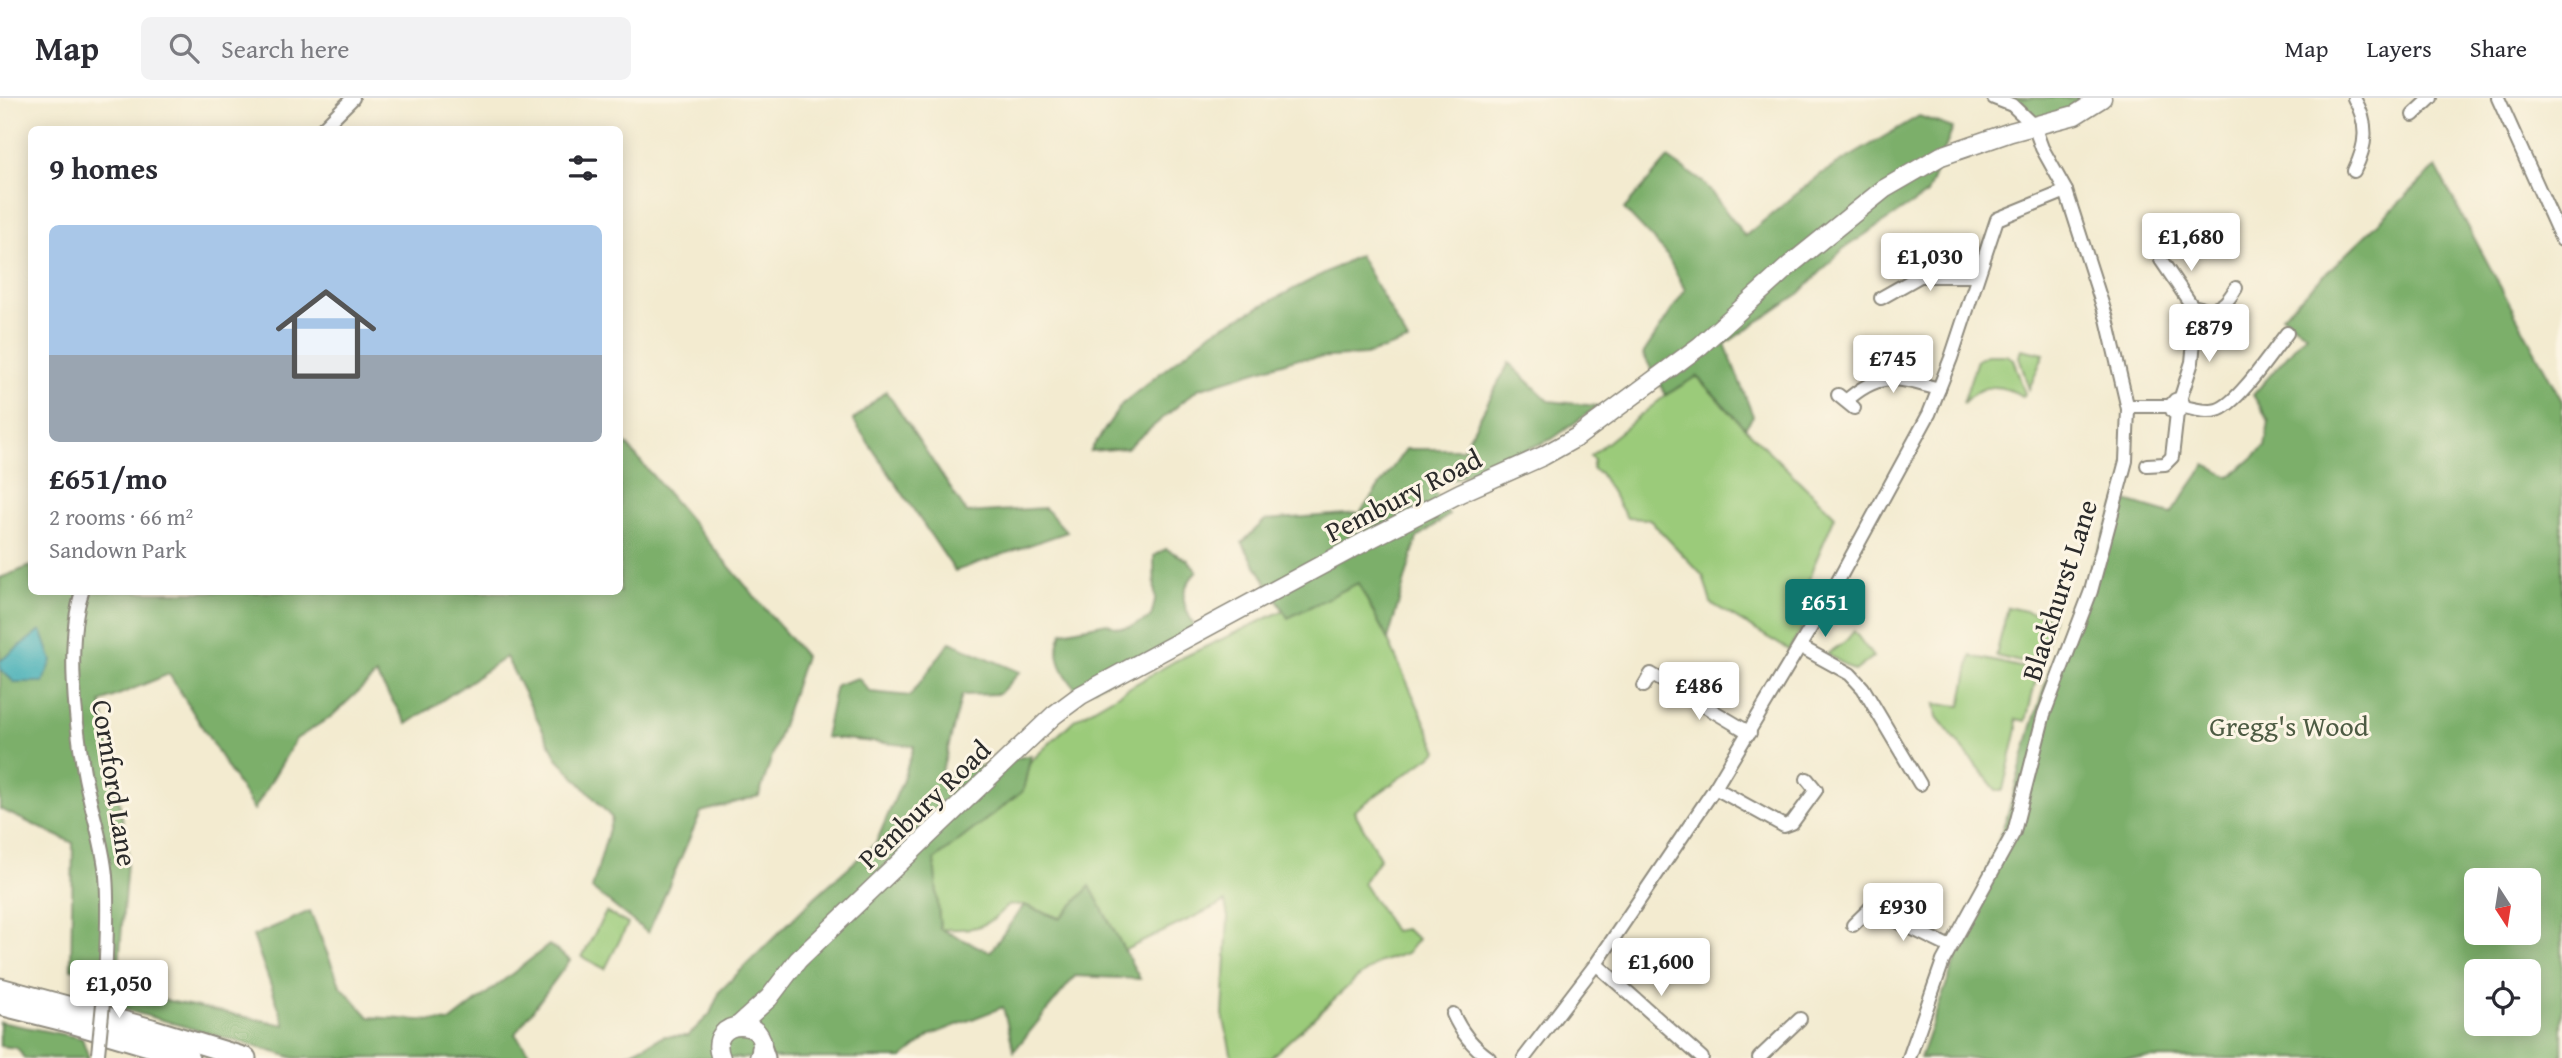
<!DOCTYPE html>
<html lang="en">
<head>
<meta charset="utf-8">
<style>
  :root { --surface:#fff; --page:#f2f2f3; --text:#2b2b33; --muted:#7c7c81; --line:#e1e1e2; --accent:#0f766e }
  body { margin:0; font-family:"Gentium Book Plus",serif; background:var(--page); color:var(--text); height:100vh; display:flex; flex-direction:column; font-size:26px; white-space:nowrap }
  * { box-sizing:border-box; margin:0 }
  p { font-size:23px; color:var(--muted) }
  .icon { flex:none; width:38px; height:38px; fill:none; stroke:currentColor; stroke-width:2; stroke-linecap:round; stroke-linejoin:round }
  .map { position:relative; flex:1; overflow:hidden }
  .drawer { position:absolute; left:28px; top:28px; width:595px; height:469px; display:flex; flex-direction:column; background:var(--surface); border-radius:10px; box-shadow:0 4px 18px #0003 }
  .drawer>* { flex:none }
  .needle { width:46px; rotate:168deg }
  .tools { position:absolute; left:2464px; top:770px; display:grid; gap:14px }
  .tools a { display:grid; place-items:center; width:77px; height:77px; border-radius:10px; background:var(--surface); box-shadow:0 4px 18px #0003; font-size:35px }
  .price { position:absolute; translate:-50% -60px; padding:0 16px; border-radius:7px; background:#fff; color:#222; font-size:23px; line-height:46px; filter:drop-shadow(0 2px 4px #0008) }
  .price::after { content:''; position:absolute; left:50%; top:42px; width:21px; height:16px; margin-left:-10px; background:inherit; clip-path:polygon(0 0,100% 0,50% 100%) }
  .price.selected { background:var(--accent); color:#fff }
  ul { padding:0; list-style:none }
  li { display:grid; align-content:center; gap:14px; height:371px; padding:0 21px }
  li+li { border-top:2px solid var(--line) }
  li span { display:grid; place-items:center; height:217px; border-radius:10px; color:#555 }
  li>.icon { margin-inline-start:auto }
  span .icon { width:126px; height:126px; fill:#fffc; stroke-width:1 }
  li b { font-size:30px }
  h2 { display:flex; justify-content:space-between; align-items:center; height:84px; padding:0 21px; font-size:30px }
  header { display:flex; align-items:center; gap:42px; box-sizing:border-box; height:98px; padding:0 35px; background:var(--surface); border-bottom:2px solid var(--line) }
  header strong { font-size:33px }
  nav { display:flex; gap:38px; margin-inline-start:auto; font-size:24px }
  .search { width:490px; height:63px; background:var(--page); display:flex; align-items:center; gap:18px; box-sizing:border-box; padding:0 24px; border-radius:10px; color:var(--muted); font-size:26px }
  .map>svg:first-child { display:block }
  .green { fill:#9bcb7a; stroke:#637b52; stroke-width:2 }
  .forest { fill:#7caf6a; stroke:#546d4a; stroke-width:2; fill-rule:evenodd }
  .water { fill:#3aabb4; stroke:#326b70; stroke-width:2 }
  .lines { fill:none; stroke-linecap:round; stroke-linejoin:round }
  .minor-casing { stroke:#8f8b7e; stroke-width:16 }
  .primary-casing { stroke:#8f8b7e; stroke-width:21 }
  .trunk-casing { stroke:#8f8b7e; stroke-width:23 }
  .minor { stroke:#fff; stroke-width:12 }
  .primary { stroke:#fff; stroke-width:18 }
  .trunk { stroke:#fff; stroke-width:19 }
  .minor-bridge-casing { stroke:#8f8b7e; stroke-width:16; stroke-linecap:butt }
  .minor-bridge { stroke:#fff; stroke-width:12 }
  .labels { text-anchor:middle; stroke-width:6; stroke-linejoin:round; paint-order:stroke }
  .street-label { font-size:28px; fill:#2b2b2b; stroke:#fcf5e5 }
  .park-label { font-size:28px; fill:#4d5b43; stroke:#fcf5e5 }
</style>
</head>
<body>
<header>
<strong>Map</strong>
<div class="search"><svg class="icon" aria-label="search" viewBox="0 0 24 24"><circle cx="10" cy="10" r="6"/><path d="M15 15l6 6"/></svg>Search here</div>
<nav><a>Map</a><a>Layers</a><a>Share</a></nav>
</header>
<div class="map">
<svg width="2562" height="960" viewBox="0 0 2562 960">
  <rect width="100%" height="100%" fill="#fcf5e5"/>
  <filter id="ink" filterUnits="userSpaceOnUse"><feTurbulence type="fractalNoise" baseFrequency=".0143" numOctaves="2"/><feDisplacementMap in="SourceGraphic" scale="14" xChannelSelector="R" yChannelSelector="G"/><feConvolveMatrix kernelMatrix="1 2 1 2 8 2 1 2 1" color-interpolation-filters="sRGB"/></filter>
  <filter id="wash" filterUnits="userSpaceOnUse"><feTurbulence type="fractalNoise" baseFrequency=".00686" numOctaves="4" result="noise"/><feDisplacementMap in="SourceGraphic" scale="28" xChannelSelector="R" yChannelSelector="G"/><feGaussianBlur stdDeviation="1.57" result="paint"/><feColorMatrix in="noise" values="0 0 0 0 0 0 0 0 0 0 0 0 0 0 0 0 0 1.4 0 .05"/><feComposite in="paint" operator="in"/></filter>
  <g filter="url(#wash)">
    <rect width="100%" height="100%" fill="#f3ebd0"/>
    <g class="green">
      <polygon points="2021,251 2044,256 2029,291 2019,259"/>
      <path d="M1987,257H2006L2013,261L2025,296L2023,298C1999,286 1983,284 1963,305L1977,262Z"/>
      <polygon points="1696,278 1745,330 1835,418 1814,467 1803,500 1814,509 1789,552 1711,505 1703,478 1649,421 1627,420 1600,375 1592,371 1594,362 1590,358 1666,297"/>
      <path d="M1358,485L1388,542L1438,653L1354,713L1380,760L1363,785L1394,833L1405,831L1418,841L1407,855L1378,865L1355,882L1270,960H1232L1223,917L1228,819L1225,804L1125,852L1106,836L1024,807H1008C986,832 972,832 940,831L934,762L1023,693L1029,665L1074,622L1175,563L1280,514Z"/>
      <polygon points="2008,509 2053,520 2041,569 1996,558"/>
      <polygon points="1854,533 1873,559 1855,573 1827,556 1846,543"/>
      <polygon points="1971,558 2038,573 2026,623 2016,621 2017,631 2003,692 1996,692 1937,619 1935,606 1961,608"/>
      <polygon points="606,814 628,826 605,871 582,859"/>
    </g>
    <g class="forest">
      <polygon points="1992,0 2098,0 2042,24"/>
      <polygon points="1919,18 1953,30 1927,96 1843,151 1800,195 1725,246 1753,318 1745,330 1697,278 1666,297 1643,256 1685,192 1665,154 1624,111 1668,60 1704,85 1745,138 1821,76"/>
      <path d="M2436,69L2562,303V960H1920L2008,715L2031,631L2048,577L2119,401L2171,416L2205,367L2230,379L2265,349L2269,323L2253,297L2306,236L2282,218ZM2476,782H2529V835H2476ZM2476,873H2529V926H2476Z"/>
      <polygon points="1359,157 1408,243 1365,257 1295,261 1198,291 1127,350 1090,353 1122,306 1213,233"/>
      <polygon points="1509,265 1549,303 1598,308 1552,341 1432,390 1449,417 1417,440 1388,542 1358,485 1288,520 1242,445 1265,422 1360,415 1406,351 1463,351"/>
      <polygon points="886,293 967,415 1045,410 1067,434 955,473 853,322"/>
      <polygon points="620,339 805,558 759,698 701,714 648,835 592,791 612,720 557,660 506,559 407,626 376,577 332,618 296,641 254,712 169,576 101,604 128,751 118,879 71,871 73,745 0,711 0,480 31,468 32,494 620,494"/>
      <path d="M1166,451L1188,462L1197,473C1174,499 1185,506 1197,535L1081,597C1065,579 1050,558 1063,534L1107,525C1124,536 1134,527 1151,519L1155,503L1154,458Z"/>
      <polygon points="950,544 1020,574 999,596 962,597 941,677 1031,657 1023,693 934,762 940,831 990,854 1024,807 1060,821 1090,788 1140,881 1075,878 1014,953 1003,909 931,937 902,960 620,960 664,938 688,938 710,916 720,893 815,799 876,745 902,684 914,648 825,639 836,587 858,580 870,594 910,598"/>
      <polygon points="310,813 340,887 369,919 450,924 549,847 570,862 515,936 533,960 295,960 113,908 116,892 285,927 253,838"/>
      <polygon points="0,924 82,940 89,960 24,960 17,950 0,948"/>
    </g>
    <polygon class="water" points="41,532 52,563 43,584 14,584 0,571 0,563"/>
  </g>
  <g filter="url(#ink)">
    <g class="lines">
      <defs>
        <g id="minor">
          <polyline points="2498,0 2562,142"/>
          <polyline points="2413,17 2431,0"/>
          <polyline points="321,32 353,0"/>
          <path d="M2354,73C2367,47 2369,26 2354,0"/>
          <polyline points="2161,162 2192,208"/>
          <polyline points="1881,200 1920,178 1977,178"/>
          <path d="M2202,212C2221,212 2227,205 2236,190"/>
          <polyline points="1838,297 1854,310"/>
          <polyline points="2180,302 2192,264 2196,222 2203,215 2201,210 2192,208 2188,213 2191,220 2196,222"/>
          <path d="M1846,303C1880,272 1898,280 1939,291"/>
          <polyline points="2128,308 2170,308"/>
          <path d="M2184,309L2183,305L2178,301L2175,302L2170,308L2173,314L2177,315L2184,309C2195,311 2206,315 2217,312C2237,307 2273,253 2287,235"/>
          <polyline points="2147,367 2165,366 2172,359 2177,315"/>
          <path d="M82,494C66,542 75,623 84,674C90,709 103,743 106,778C109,813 106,850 105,885"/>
          <polyline points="1801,549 1850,576 1863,590 1920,686"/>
          <polyline points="1644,588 1651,576 1750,635"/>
          <polyline points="1715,690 1784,728 1792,725 1816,692 1807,681"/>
          <polyline points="1870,810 1950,849"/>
          <polyline points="1853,827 1887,794"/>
          <polyline points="1596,866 1702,960"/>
          <path d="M1453,916C1461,934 1472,948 1489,960"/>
          <polyline points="1524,960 1596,866 1715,690 1832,494 1929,316 1951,260 1997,121 2066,93"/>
          <polyline points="1759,960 1800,921"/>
          <polyline points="1909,960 1943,863 2014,734 2044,616 2091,493 2126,363 2128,311 2107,221 2066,93 2042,50 2034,28 2012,7 1994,0"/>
        </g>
        <g id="primary">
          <polyline points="738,928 769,900 798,862 1054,617 1081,597 1368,442 1460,395 1543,358 1577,339 1700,248 1790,167 1884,91 1941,58 2011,34 2075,17 2102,0"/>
          <path d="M721,960C704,918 777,917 759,960"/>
        </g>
        <g id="trunk">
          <polyline points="0,890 152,931 246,960"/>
          <polyline points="0,907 64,923 189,960"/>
          <polyline points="762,951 765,960"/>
        </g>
      </defs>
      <use href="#minor" class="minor-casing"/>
      <use href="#primary" class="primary-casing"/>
      <use href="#trunk" class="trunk-casing"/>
      <use href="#minor" class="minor"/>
      <use href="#primary" class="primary"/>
      <use href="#trunk" class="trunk"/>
      <defs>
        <polyline id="minor-bridge" points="98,956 105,885"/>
      </defs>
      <use href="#minor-bridge" class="minor-bridge-casing"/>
      <use href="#minor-bridge" class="minor-bridge"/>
    </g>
  </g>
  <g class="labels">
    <g class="street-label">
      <text transform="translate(1403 397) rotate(-27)" y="10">Pembury Road</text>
      <text transform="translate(2059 492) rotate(-72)" y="10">Blackhurst Lane</text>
      <text transform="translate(115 685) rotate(81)" y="10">Cornford Lane</text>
      <text transform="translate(924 706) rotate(-44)" y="10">Pembury Road</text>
    </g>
    <g class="park-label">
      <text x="2289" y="638">Gregg's Wood</text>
    </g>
  </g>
</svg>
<div class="tools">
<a><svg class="needle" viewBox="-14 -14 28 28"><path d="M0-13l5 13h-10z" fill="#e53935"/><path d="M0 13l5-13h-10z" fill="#7c7c81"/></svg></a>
<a><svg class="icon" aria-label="locate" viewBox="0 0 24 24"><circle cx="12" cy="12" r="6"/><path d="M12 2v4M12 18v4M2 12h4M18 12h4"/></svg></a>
</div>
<b class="price" style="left:2191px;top:175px">£1,680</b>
<b class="price" style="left:1930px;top:195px">£1,030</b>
<b class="price" style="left:2209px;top:266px">£879</b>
<b class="price" style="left:1893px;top:297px">£745</b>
<b class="price selected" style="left:1825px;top:541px">£651</b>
<b class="price" style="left:1699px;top:624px">£486</b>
<b class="price" style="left:1903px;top:845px">£930</b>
<b class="price" style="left:1661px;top:900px">£1,600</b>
<b class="price" style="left:119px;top:922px">£1,050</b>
<section class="drawer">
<h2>9 homes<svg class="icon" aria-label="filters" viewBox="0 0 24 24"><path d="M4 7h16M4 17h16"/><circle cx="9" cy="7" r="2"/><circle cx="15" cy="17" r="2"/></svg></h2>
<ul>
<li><span style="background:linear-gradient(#a9c7e8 60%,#9aa5b1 0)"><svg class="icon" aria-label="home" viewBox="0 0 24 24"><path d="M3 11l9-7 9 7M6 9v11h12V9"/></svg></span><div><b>£651/mo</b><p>2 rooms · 66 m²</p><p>Sandown Park</p></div></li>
</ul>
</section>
</div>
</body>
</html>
